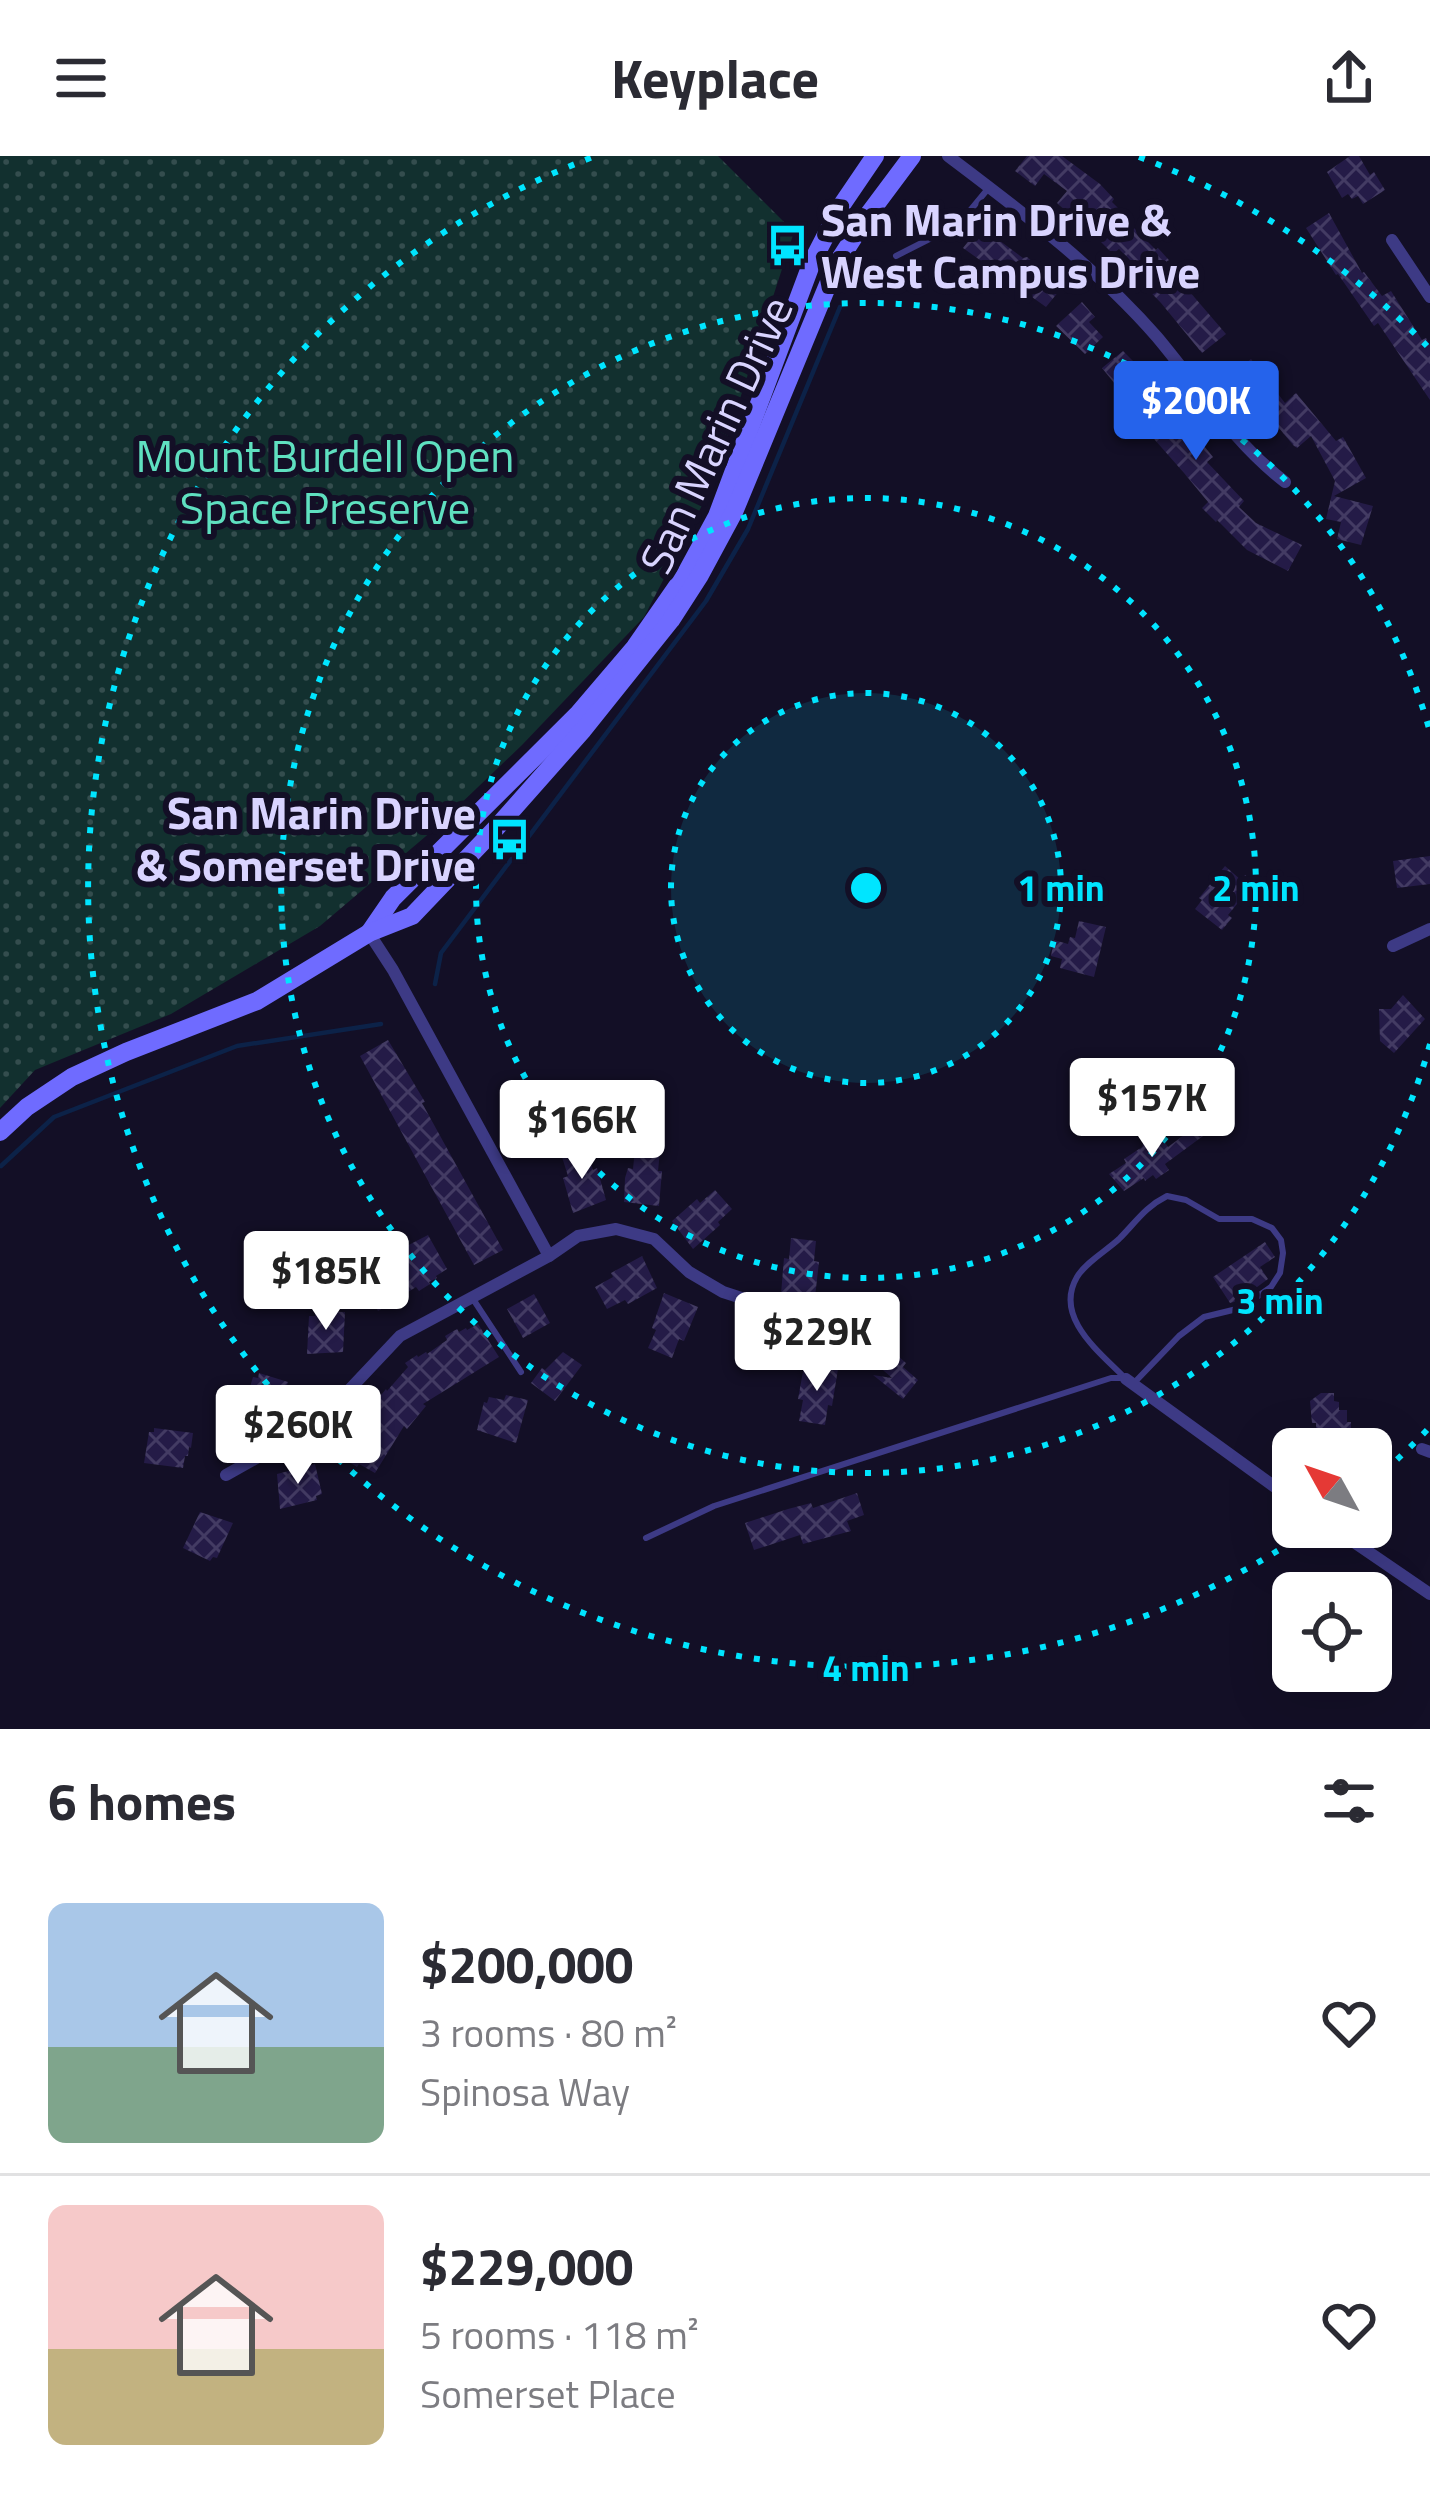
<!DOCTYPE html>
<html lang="en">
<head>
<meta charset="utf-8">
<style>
  :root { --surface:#fff; --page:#f2f2f3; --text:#2b2b33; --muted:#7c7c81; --line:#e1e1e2; --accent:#2563eb }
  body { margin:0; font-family:"Titillium Web",sans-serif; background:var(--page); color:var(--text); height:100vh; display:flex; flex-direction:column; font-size:45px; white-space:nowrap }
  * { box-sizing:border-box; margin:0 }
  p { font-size:39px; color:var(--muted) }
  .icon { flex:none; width:66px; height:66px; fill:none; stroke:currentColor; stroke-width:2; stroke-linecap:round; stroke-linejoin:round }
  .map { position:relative; height:1573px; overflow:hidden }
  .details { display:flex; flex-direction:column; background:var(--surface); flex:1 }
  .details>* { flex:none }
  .needle { width:78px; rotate:310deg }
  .buttons { position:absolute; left:1272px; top:1272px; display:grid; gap:24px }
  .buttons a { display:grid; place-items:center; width:120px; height:120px; border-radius:18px; background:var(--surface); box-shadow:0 12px 48px #0002; font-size:60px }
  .price { position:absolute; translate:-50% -102px; padding:0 27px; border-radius:12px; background:#fff; color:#222; font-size:39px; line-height:78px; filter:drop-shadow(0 3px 6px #0008) }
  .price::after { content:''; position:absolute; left:50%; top:72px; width:36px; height:27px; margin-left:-18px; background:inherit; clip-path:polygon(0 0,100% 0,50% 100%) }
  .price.current { background:var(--accent); color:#fff }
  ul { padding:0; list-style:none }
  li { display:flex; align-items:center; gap:36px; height:300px; padding:0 48px }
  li+li { border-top:3px solid var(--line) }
  li span { display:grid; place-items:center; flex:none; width:336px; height:240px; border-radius:18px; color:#555 }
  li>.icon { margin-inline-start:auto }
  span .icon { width:144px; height:144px; fill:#fffc; stroke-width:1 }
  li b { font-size:51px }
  h2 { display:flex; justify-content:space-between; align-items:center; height:144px; padding:0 48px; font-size:51px }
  header { display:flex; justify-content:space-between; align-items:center; height:156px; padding:0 48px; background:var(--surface); font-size:54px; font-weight:700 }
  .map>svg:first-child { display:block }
  .grass { fill:url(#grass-dots) }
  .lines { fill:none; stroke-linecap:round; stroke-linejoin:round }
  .stream { stroke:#0c2248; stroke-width:4.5 }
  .building { fill:url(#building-cross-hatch) }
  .lane { stroke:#3d3a85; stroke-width:6 }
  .street { stroke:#3d3a85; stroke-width:12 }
  .secondary { stroke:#6f6bff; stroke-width:18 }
  .ring { fill:none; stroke:#00e5ff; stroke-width:6; stroke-dasharray:6 12 }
  .labels { text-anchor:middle; stroke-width:12; stroke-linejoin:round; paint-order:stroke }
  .poi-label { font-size:45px; font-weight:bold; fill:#d9d4ff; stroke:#130f26; text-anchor:start }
  .street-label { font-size:45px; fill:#d9d4ff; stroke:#130f26 }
  .park-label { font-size:45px; fill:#5fe0c0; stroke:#130f26 }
  .centre { fill:#00e5ff; stroke:#130f26; stroke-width:6 }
  .ring-label { font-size:36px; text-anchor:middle; font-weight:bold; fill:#00e5ff; stroke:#130f26; stroke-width:12; stroke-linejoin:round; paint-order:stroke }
</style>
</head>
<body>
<header><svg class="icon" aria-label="menu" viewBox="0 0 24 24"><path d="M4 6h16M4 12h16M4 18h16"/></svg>Keyplace<svg class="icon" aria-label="share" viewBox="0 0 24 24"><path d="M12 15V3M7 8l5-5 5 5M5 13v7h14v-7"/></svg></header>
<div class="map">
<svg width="1430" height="1573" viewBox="0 0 1430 1573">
  <defs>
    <pattern id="grass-dots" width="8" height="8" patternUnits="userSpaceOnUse" patternTransform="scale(3)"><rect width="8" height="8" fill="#12302f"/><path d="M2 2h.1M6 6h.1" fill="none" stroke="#344d4e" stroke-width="1.8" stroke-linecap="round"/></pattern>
    <pattern id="building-cross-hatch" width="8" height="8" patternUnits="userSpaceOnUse" patternTransform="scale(3)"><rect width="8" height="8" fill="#241b47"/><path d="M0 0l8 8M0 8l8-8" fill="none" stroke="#433b63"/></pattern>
  </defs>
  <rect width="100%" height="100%" fill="#130f26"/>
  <polygon class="grass" points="0,0 718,0 794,76 711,332 644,461 522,589 432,675 320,770 171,858 35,914 0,952"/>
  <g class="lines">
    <g class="stream">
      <polyline points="435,828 441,797 706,445 748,373 840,151"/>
      <polyline points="1,1010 54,961 237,890 381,868"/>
    </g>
  </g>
  <g class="building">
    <polygon points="1027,0 1062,0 1100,28 1114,43 1112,46 1134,68 1132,70 1156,94 1158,92 1187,124 1183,128 1226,178 1202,197 1161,147 1133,118 1137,111 1119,93 1113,98 1094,79 1106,68 1085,50 1075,63 1057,47 1067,35 1044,18 1035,30 1015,15"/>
    <polygon points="1350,0 1359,0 1370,19 1374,16 1385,34 1363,48 1358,40 1352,43 1348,38 1342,42 1327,16"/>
    <polygon points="1329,57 1362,117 1364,116 1382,140 1391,135 1422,184 1426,182 1430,189 1430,244 1378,167 1374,170 1338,118 1336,119 1306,72"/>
    <polygon points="984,65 1000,77 996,82 1023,102 1027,101 1043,114 1044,112 1064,129 1046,151 963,92"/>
    <polygon points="1082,146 1095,161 1089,166 1103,181 1085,198 1056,170"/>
    <polygon points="1123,195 1140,212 1213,301 1207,306 1244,345 1239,351 1256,367 1302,389 1288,415 1247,394 1217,364 1216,366 1202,352 1208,346 1184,317 1147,275 1141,280 1131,268 1141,260 1102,212"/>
    <polygon points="1251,203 1285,247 1296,237 1336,285 1343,281 1366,322 1334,340 1373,350 1361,389 1337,383 1341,366 1326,363 1335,325 1311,280 1297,292 1293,289 1259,248 1255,252 1245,240 1241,244 1225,224"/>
    <polygon points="1430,700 1430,728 1397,732 1393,705"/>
    <polygon points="1225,710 1241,724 1245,719 1257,729 1249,739 1246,737 1228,759 1232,762 1222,774 1195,753 1202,744 1199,742"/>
    <polygon points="1079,765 1106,771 1094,821 1060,812 1062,803 1051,800 1054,784 1068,788 1070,781 1075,782"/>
    <polygon points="1403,839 1425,863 1394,897 1380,885 1379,853 1391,853"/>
    <polygon points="388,884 425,946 422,947 503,1094 474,1109 360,900"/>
    <polygon points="1196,970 1203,980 1165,1008 1169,1014 1156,1023 1153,1019 1145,1025 1144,1022 1124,1035 1109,1018 1126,1007 1124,1003 1142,991 1144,985 1153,985 1161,980 1168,991"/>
    <polygon points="635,993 660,995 658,1015 662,1015 659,1050 624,1046 625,1022 628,1012 633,1013"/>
    <polygon points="587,994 593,1014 597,1012 606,1044 573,1057 563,1022 568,1020 562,1001"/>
    <polygon points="715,1034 732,1053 718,1066 720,1069 693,1093 672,1065 697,1043 700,1047"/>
    <polygon points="428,1079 447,1113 436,1120 437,1122 429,1126 430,1128 419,1135 416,1131 378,1155 360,1121 365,1118 362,1113"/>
    <polygon points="791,1082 816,1085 814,1105 819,1106 815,1141 781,1138 784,1102 789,1103"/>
    <polygon points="1265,1086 1275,1101 1260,1111 1268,1123 1238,1145 1230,1147 1213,1121"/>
    <polygon points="642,1100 657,1132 628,1148 625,1144 607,1153 595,1131 613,1121 611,1117"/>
    <polygon points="664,1137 698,1151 684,1185 679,1183 672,1202 648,1192 656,1174 652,1172"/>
    <polygon points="534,1138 550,1167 523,1182 507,1153"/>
    <polygon points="315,1155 345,1156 343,1196 307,1198 309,1160 315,1160"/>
    <polygon points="478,1168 499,1201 423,1248 426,1250 407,1273 404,1270 375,1317 359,1308 357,1311 336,1298 344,1283 353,1277 372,1244 379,1237 381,1239 386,1233 387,1235 408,1211 405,1207 417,1199 418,1201 426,1196 427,1198 447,1184 445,1180 457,1173 459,1176 466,1172 467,1174"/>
    <polygon points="880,1184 906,1207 903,1211 918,1224 903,1243 873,1219 892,1222 867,1200"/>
    <polygon points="563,1196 582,1209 555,1245 531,1227 542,1212 545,1214"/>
    <polygon points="804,1210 838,1213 832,1250 828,1249 825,1269 799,1265 803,1244 798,1243"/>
    <polygon points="259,1217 288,1226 277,1263 242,1258 253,1221 258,1222"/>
    <polygon points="1321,1237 1334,1237 1334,1245 1339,1246 1339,1254 1347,1254 1347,1266 1351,1266 1351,1293 1316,1293 1316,1267 1312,1267 1310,1245"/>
    <polygon points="506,1239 528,1244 516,1287 477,1274 484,1246 487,1247 489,1241 504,1244"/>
    <polygon points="154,1272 193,1277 191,1292 189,1291 188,1300 185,1300 183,1312 144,1307 149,1276 154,1276"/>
    <polygon points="315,1308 322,1338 316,1340 317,1344 280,1353 277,1318"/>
    <polygon points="857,1337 864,1359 847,1365 851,1375 803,1388 800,1379 754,1394 745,1367 788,1353 811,1347 813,1352"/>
    <polygon points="200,1356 233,1367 217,1402 213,1401 210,1405 183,1392"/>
  </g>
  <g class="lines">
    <g class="lane">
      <polyline points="896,100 959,68 987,34"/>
      <polyline points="473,1143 521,1216"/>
      <path d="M1126,1223C1101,1197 1053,1162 1077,1121C1086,1106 1106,1095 1119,1083C1136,1066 1145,1051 1167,1040L1186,1044L1219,1063H1252L1272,1072L1281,1084L1283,1097L1280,1117L1271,1131L1241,1152L1204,1161L1179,1180L1133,1228"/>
      <polyline points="646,1382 714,1350 1111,1222 1122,1222"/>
    </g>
    <g class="street">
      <path d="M948,0C1022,56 1096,111 1157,181C1199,231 1233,286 1285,326"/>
      <polyline points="1392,84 1430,141"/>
      <polyline points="369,777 393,814 549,1100"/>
      <polyline points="1393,790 1430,773"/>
      <polyline points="1126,1223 1293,1344"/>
      <polyline points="1422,1293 1430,1296"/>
      <polyline points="226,1319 317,1268 400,1180 549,1100 578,1080 616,1073 654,1083 689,1116 723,1136 841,1174"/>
      <polyline points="1332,1371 1430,1438"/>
    </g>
    <g class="secondary">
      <polyline points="369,777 393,742 577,559 635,491 685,419 717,360 812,106 841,50 875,0"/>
      <polyline points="0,976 27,951 72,921 126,896 257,845 369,777 412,760 497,671 583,574 671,464 700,419 734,356 836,109 868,59 912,0"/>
    </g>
  </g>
  <circle cx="866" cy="732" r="195" fill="#00e5ff" fill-opacity=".12"/>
  <g class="ring">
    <circle cx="866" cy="732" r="195"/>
    <circle cx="866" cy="732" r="390"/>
    <path d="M1430 888A585 585 0 1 1 1430 576"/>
    <path d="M1427 1274A780 780 0 0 1 1373 1325M1308 1375A780 780 0 1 1 593 1M1139 1A780 780 0 0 1 1427 190"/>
  </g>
  <defs>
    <symbol id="bus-bare" viewBox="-9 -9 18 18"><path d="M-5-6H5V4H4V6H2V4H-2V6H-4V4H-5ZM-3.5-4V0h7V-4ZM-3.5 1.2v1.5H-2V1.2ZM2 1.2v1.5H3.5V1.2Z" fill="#00e5ff" stroke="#130f26" stroke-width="2.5" paint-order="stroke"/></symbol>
  </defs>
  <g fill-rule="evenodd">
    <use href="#bus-bare" x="758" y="60" width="59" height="59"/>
    <use href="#bus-bare" x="480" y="654" width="59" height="59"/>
  </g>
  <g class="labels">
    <g class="poi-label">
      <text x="821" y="80">San Marin Drive &amp;<tspan x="821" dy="52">West Campus Drive</tspan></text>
      <text x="476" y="673" text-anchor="end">San Marin Drive<tspan x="476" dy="52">&amp; Somerset Drive</tspan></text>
    </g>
    <g class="street-label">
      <text transform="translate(716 279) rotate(-65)" y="16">San Marin Drive</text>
    </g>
    <g class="park-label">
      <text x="325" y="316">Mount Burdell Open<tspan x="325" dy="52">Space Preserve</tspan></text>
    </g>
  </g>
  <circle cx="866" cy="732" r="18" class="centre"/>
  <g class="ring-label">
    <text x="1061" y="745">1 min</text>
    <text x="1256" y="745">2 min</text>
    <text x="1280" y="1158">3 min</text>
    <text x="866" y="1525">4 min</text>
  </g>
</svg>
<div class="buttons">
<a><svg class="needle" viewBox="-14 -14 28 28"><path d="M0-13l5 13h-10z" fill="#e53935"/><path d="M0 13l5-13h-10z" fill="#7c7c81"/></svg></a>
<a><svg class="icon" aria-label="locate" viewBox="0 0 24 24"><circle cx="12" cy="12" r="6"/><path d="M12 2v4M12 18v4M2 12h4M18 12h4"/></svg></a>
</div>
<b class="price current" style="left:1196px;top:307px">$200K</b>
<b class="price" style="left:1152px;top:1004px">$157K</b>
<b class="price" style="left:582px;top:1026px">$166K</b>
<b class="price" style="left:326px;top:1177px">$185K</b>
<b class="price" style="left:817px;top:1238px">$229K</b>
<b class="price" style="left:298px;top:1331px">$260K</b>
</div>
<section class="details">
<h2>6 homes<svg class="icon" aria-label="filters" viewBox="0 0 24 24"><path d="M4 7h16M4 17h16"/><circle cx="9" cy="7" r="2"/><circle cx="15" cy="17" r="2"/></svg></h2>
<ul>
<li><span style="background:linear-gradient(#a9c7e8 60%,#7fa58c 0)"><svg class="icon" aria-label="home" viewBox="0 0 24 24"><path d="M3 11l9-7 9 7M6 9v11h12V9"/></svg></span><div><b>$200,000</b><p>3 rooms · 80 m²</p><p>Spinosa Way</p></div><svg class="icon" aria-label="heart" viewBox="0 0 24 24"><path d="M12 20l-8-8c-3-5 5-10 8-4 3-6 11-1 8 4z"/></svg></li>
<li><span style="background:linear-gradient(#f6c9c9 60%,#c2b280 0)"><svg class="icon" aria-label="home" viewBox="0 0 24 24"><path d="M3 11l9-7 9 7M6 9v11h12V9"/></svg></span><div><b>$229,000</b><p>5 rooms · 118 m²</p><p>Somerset Place</p></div><svg class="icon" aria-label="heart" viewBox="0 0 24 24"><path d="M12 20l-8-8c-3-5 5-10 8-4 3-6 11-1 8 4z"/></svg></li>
</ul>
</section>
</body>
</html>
